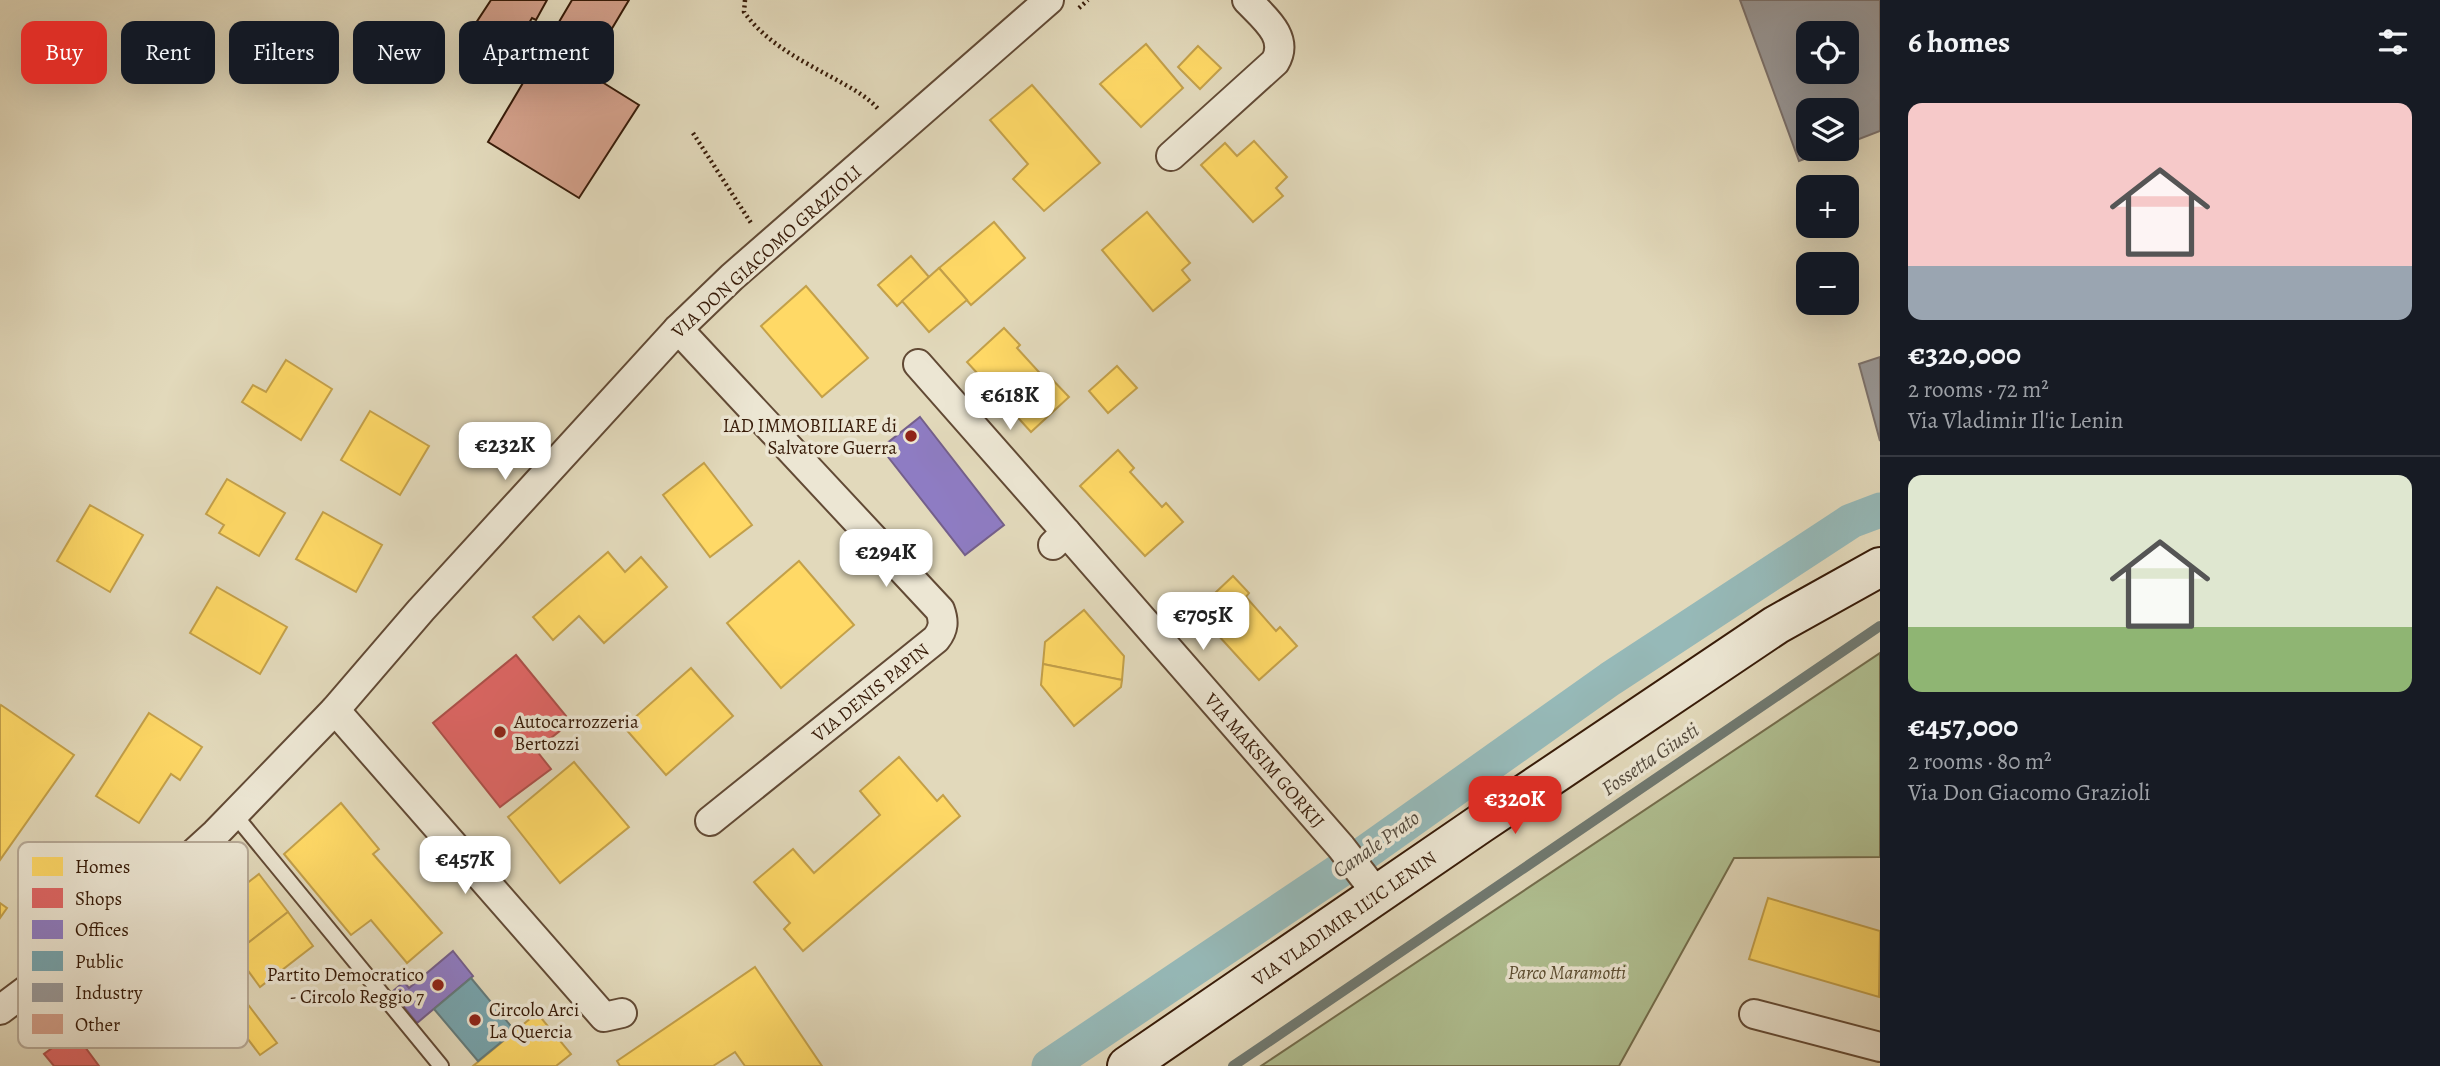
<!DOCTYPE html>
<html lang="en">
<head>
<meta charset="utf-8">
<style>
  :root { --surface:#171b24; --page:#242831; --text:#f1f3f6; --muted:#9ea1a6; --line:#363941; --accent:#d93025 }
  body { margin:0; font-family:Alegreya,serif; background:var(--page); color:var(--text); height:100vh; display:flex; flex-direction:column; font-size:26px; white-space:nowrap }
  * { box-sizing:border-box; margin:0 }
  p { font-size:23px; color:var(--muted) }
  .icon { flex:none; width:38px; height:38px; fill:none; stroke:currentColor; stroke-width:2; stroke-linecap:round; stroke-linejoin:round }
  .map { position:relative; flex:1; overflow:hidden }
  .drawer { display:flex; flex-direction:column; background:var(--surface); width:560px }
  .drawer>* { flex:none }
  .guide { position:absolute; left:21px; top:21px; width:665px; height:63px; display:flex; gap:14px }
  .buttons { position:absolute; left:1796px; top:21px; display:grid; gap:14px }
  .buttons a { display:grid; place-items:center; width:63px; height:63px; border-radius:14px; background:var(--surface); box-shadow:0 7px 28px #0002; font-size:35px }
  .price { position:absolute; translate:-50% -60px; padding:0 16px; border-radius:14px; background:#fff; color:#222; font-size:23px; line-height:46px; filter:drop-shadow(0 2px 4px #0008) }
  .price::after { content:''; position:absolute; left:50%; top:42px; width:21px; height:16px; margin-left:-10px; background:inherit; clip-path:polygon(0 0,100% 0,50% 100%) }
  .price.active { background:var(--accent); color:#fff }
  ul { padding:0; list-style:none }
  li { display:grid; align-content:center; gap:14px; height:371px; padding:0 28px }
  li+li { border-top:2px solid var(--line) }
  li span { display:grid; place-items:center; height:217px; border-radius:14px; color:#555 }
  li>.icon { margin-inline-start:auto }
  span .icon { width:126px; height:126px; fill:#fffc; stroke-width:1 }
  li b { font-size:30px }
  h2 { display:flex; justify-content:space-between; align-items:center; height:84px; padding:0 28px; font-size:30px }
  .chip { padding:0 24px; border-radius:14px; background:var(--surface); box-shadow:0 7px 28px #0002; font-size:24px; line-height:63px }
  .chip.active { background:var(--accent); color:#fff }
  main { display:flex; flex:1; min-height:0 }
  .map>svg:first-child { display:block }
  .green { fill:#b0c092; stroke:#746e4d; stroke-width:2 }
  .homes { fill:#ffd966; stroke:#c3a04a; stroke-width:2 }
  .shops { fill:#e06666; stroke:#ad504a; stroke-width:2 }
  .offices { fill:#8e7cc3; stroke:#745f8b; stroke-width:2 }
  .public { fill:#76a5af; stroke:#637c7d; stroke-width:2 }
  .industry { fill:#999; stroke:#7c736e; stroke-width:2; fill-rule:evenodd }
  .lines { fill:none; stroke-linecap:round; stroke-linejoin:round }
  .stream { stroke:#707a72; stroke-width:10 }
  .canal { stroke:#96b9b8; stroke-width:35 }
  .building { fill:#d19e88; stroke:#371b08; stroke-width:2 }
  .service-casing { stroke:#624a35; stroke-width:18 }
  .minor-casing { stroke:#624a35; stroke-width:32 }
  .secondary-casing { stroke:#371b08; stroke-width:42 }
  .path { stroke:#371b08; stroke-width:4.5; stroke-dasharray:2 3.5; stroke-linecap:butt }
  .service { stroke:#ece6d3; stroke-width:14 }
  .minor { stroke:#ece6d3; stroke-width:28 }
  .secondary { stroke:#ece6d3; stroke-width:38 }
  .poi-dot { fill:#8f2418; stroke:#ece6d3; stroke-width:2.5 }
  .labels { text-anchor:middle; stroke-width:7; stroke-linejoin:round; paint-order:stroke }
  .street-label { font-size:19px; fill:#371b08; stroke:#ece6d3 }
  .poi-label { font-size:19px; fill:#371b08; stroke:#ece6d3; text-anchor:end }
  .park-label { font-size:19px; font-style:italic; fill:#5b4d31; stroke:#ece6d3 }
  .water-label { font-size:21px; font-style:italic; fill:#544a3d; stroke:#ece6d3 }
  .key { fill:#ece6d3; stroke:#b6a996; stroke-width:2 }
  .key-label { font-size:19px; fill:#371b08 }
</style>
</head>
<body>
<main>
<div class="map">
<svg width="1880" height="1066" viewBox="0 0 1880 1066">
  <rect width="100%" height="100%" fill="#e2d9bb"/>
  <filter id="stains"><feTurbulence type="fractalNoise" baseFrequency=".00286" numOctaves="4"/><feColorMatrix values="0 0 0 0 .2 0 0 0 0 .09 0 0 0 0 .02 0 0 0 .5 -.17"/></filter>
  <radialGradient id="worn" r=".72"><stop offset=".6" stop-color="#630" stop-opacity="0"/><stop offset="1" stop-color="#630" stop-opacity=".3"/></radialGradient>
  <polygon class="green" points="1880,653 1880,857 1734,858 1619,1066 1261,1066"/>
  <g class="homes">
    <polygon points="1146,44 1183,88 1141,127 1100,84"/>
    <polygon points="1198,46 1221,68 1200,89 1178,67"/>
    <polygon points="1032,85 1100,163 1044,211 1013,179 1028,164 990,120"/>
    <polygon points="1254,141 1287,177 1276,188 1283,196 1253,222 1201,165 1225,143 1237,156"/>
    <polygon points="1147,212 1190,263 1182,270 1190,280 1153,311 1102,250"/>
    <polygon points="994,222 1025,258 971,305 939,268"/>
    <polygon points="911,256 929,277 897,306 878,285"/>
    <polygon points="939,268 967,300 929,332 902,301"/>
    <polygon points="806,286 868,358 822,397 761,326"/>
    <polygon points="1004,328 1020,345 1017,348 1047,381 1050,377 1069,397 1031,432 967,362"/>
    <polygon points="286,360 332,389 301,440 242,402 253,385 266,392"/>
    <polygon points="1117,366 1137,388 1108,413 1089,391"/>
    <polygon points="370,411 429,446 400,495 341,460"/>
    <polygon points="1118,450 1134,468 1130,472 1162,507 1166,503 1183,522 1145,556 1080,486"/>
    <polygon points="704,463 752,525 710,557 663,495"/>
    <polygon points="227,479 285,513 259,556 219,533 224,525 206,514"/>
    <polygon points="90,505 143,535 110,592 57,561"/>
    <polygon points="323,512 382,545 356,592 296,559"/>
    <polygon points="608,552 625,572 641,557 667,587 604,643 579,616 553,640 533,617"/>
    <polygon points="799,561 854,625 781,688 727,623"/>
    <polygon points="1233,576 1249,593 1246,597 1276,631 1280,627 1297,646 1259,680 1196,611"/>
    <polygon points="217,587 287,627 260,674 190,633"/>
    <polygon points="1084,610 1124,656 1122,680 1043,664 1045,642"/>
    <polygon points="1043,664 1122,680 1121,687 1074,726 1041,685"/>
    <polygon points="691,668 733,716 666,775 624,727"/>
    <polygon points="1,705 74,755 0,860 0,707"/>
    <polygon points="149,713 202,747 180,780 171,774 139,823 96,796"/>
    <polygon points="899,757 937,801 943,795 960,816 803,951 784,929 790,923 754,882 793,849 814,873 880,815 860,791"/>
    <polygon points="574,762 629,827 560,883 508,817"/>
    <polygon points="341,803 379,849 373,854 442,933 407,963 371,920 351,935 284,854"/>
    <polygon points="259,874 288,912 235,953 206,915"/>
    <polygon points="1768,898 1880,931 1879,997 1749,959"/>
    <polygon points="0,903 7,908 0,918"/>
    <polygon points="288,912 313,946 260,987 235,953"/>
    <polygon points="186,922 277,1043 260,1055 169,935"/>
    <polygon points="755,967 822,1066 745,1066 735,1052 713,1066 620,1066 617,1061"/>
    <polygon points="537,1013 571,1054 556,1066 473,1066"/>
  </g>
  <g class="shops">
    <polygon points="516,655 571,722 536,750 551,769 500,807 433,723"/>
    <polygon points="74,1032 99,1066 54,1066 44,1054"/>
  </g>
  <g class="offices">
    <polygon points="920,417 1004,525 965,555 881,448"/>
    <polygon points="453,951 473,976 417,1023 392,992 404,982 409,988"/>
  </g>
  <polygon class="public" points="471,978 515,1031 478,1061 434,1009"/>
  <g class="industry">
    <path d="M1740,0H1880V131L1846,144V110H1808V149H1832L1799,161ZM1808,33H1846V72H1808Z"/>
    <polygon points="1880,357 1880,441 1859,364"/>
  </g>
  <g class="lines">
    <polyline class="stream" points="1233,1066 1880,626"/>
    <polyline class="canal" points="1049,1066 1342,869 1610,679 1851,521 1880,510"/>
  </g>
  <g class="building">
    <polygon points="491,0 547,0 536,20 532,18 523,33 529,36 514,58 470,32"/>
    <polygon points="572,0 629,0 586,72 639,105 579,198 488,142"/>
  </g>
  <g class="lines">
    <defs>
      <polyline id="service" points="234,814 441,1066"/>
      <g id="minor">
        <path d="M1171,156L1275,62C1290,37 1263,17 1247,0"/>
        <path d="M678,329L940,610C944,621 944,629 936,639L710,821"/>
        <polyline points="918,364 1066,532"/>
        <polyline points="1053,545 1066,532 1341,847 1378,895"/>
        <polyline points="335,710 604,1017 622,1013"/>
        <polyline points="0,1010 124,917 216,833 335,710 421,610 678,329 732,277 1049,0"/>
        <polyline points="1754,1014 1880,1047"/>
      </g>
      <polyline id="secondary" points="1127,1066 1480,824 1776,625 1880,567"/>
    </defs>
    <use href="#service" class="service-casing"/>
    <use href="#minor" class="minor-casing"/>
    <use href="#secondary" class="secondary-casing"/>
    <g class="path">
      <path d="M745,0L744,12C766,43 802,61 835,79C851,88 867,96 879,110"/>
      <polyline points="1079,8 1088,0"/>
      <polyline points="693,133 751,223"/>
    </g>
    <use href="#service" class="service"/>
    <use href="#minor" class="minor"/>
    <use href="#secondary" class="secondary"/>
  </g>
  <g class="poi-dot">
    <circle cx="911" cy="436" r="7"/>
    <circle cx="500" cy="732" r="7"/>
    <circle cx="438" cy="985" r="7"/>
    <circle cx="475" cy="1020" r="7"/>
  </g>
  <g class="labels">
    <g class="street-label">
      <text transform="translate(766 251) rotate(-42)" y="7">VIA DON GIACOMO GRAZIOLI</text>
      <text transform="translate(870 692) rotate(-39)" y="7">VIA DENIS PAPIN</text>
      <text transform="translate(1265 760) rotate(49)" y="7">VIA MAKSIM GORKIJ</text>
      <text transform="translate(1344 918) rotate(-35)" y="7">VIA VLADIMIR IL'IC LENIN</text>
    </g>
    <g class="poi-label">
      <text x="897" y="432">IAD IMMOBILIARE di<tspan x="897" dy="22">Salvatore Guerra</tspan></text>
      <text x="514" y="728" text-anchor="start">Autocarrozzeria<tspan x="514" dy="22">Bertozzi</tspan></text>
      <text x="424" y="981">Partito Democratico<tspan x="424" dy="22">- Circolo Reggio 7</tspan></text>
      <text x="489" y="1016" text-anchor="start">Circolo Arci<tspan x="489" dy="22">La Quercia</tspan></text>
    </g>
    <g class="park-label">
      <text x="1567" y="979">Parco Maramotti</text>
    </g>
    <g class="water-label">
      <text transform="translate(1650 759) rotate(-34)" y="7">Fossetta Giusti</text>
      <text transform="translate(1376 844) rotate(-35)" y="7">Canale Prato</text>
    </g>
  </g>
  <rect x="18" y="842" width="230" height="206" rx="10" class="key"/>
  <rect x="32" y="857" width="31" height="19" fill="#ffd966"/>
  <rect x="32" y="888" width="31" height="20" fill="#e06666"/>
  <rect x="32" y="920" width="31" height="19" fill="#8e7cc3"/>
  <rect x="32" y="951" width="31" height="20" fill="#76a5af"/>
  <rect x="32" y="983" width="31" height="19" fill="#999"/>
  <rect x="32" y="1014" width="31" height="20" fill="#d19e88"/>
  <g class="key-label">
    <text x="75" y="873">Homes</text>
    <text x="75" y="905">Shops</text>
    <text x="75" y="936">Offices</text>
    <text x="75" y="968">Public</text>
    <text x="75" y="999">Industry</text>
    <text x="75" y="1031">Other</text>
  </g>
  <rect width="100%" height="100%" filter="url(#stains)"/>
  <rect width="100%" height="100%" fill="url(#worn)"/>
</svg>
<div class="buttons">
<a><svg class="icon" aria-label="locate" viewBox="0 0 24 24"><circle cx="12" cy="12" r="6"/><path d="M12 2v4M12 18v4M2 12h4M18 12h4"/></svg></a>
<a><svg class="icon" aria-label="layers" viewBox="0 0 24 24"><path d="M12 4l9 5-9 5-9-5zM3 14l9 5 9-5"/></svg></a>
<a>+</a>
<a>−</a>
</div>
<b class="price" style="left:1010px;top:432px">€618K</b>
<b class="price" style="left:505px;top:482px">€232K</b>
<b class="price" style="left:886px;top:589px">€294K</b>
<b class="price" style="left:1203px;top:652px">€705K</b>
<b class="price active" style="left:1515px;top:836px">€320K</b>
<b class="price" style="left:465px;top:896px">€457K</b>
<div class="guide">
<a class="chip active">Buy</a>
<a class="chip">Rent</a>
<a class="chip">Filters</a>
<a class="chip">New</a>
<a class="chip">Apartment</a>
</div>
</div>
<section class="drawer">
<h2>6 homes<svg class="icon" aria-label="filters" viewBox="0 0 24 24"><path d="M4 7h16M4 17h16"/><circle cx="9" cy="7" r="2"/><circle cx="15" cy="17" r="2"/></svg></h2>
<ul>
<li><span style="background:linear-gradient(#f6c9c9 75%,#9aa5b1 0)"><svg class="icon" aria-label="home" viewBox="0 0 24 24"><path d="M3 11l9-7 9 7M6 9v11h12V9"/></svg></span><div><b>€320,000</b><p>2 rooms · 72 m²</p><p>Via Vladimir Il'ic Lenin</p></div></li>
<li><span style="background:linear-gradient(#dfe7d0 70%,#8fb573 0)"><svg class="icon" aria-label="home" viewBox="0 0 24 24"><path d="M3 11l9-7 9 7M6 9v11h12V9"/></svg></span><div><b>€457,000</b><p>2 rooms · 80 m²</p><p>Via Don Giacomo Grazioli</p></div></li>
</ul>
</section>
</main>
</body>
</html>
